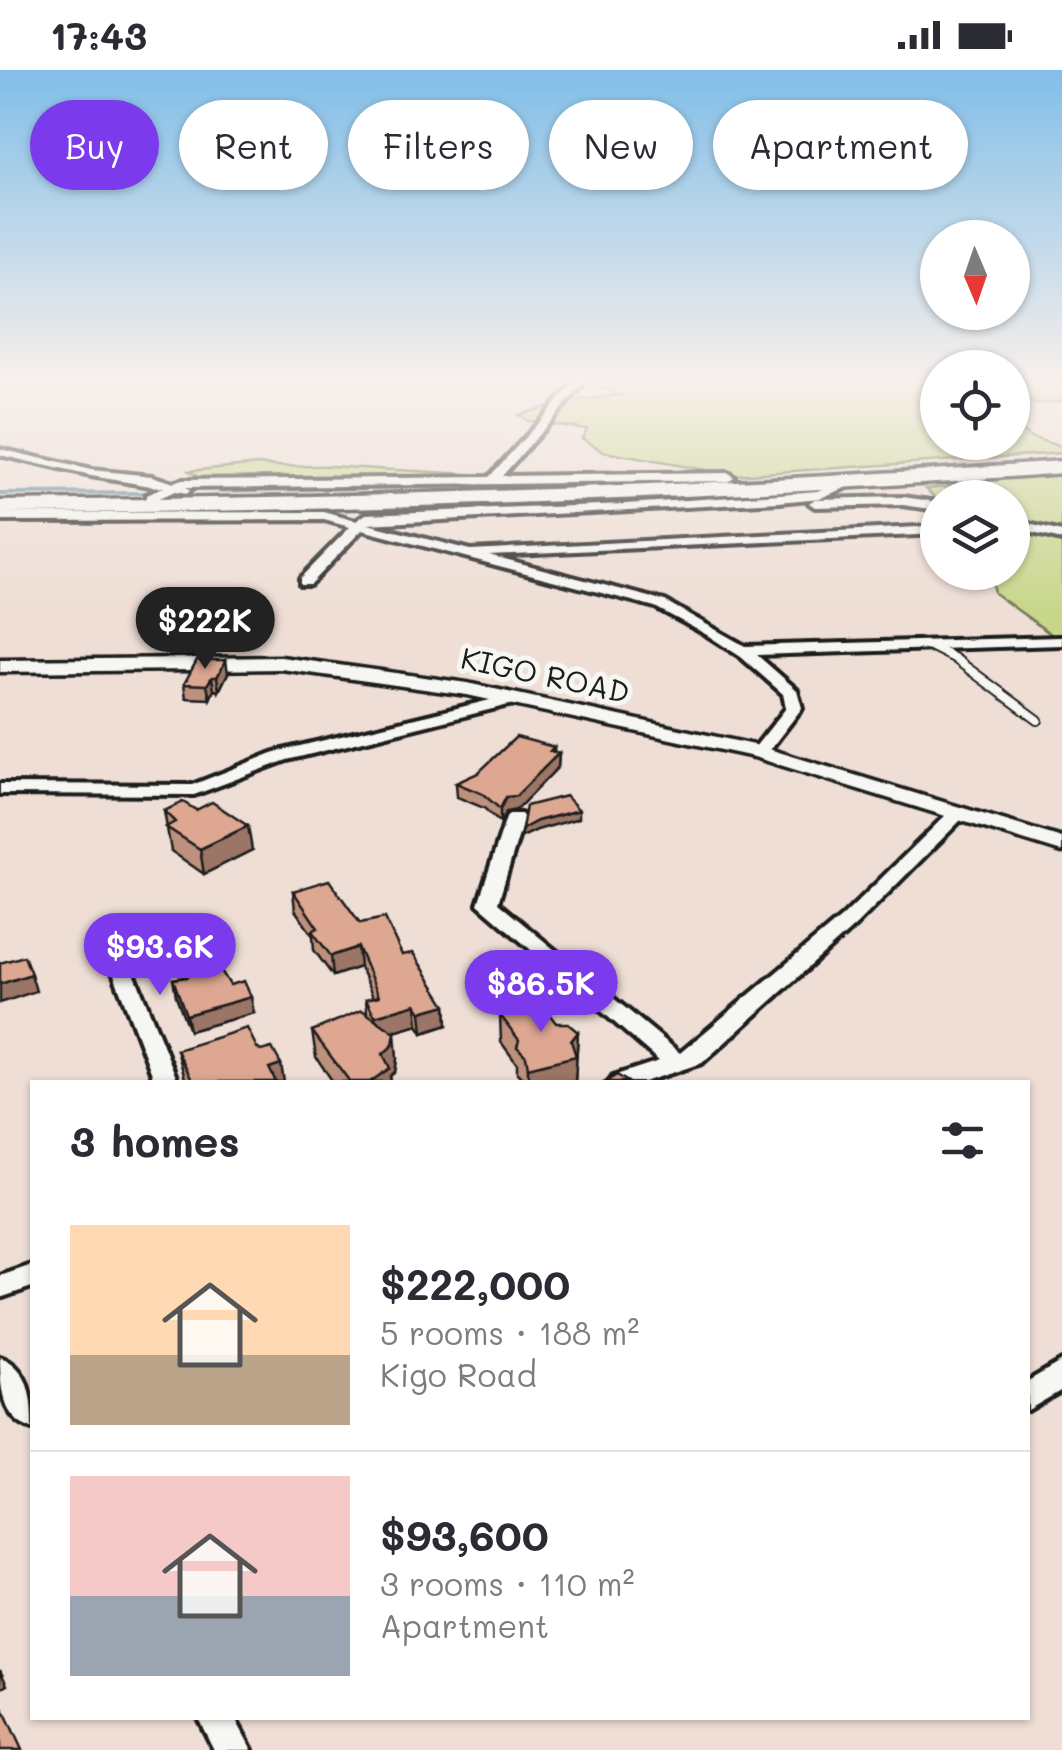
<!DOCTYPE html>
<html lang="en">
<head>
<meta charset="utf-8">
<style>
  :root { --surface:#fff; --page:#f2f2f3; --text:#2b2b33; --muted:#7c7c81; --line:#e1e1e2; --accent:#7c3aed }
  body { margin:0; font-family:Mali,sans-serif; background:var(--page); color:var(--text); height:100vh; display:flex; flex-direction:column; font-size:38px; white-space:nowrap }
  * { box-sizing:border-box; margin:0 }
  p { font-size:32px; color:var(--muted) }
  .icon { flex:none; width:55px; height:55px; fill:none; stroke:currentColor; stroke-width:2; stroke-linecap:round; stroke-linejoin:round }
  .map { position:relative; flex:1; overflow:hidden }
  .panel { position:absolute; left:30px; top:1010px; width:1000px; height:640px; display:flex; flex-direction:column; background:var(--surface); border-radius:0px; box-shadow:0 2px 8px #0004 }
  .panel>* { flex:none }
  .guide { position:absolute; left:30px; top:30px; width:1002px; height:90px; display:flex; gap:20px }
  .needle { width:65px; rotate:178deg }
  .controls { position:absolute; left:920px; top:150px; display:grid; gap:20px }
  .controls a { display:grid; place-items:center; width:110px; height:110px; border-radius:50%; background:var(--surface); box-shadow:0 2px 8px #0004; font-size:50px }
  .price { position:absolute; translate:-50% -85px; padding:0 22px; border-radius:35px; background:var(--accent); color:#fff; font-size:32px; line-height:65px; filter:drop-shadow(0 2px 5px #0008) }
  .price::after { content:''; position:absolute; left:50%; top:60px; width:30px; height:22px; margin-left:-15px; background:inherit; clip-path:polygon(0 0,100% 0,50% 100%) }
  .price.current { background:#222; color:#fff }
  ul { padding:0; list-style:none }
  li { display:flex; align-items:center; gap:30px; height:250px; padding:0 40px }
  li+li { border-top:2px solid var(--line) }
  li span { display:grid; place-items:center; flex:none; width:280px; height:200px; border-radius:0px; color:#555 }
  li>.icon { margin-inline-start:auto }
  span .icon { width:120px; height:120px; fill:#fffc; stroke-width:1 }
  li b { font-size:42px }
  h2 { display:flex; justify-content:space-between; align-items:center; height:120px; padding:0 40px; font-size:42px }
  .tag { padding:0 35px; border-radius:45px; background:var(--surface); box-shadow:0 2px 8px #0004; font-size:35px; line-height:90px }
  .tag.current { background:var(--accent); color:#fff }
  .status { display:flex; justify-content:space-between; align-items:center; height:70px; padding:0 50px; background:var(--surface); direction:ltr }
  .status svg { height:28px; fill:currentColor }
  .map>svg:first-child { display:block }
  .green { fill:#c7d68a; stroke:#727953; stroke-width:2.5 }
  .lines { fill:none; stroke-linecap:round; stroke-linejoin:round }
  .stream-far1 { stroke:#5c8696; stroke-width:4 }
  .stream { stroke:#5c8696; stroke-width:6 }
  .service-casing { stroke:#1c1c1c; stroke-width:12 }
  .minor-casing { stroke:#1c1c1c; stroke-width:8 }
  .tertiary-casing { stroke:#1c1c1c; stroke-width:7 }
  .trunk-casing { stroke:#1c1c1c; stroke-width:7 }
  .service { stroke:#f6f6f2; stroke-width:8 }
  .minor { fill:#f6f6f2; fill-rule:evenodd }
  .tertiary { fill:#f6f6f2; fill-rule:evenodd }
  .trunk { fill:#f6f6f2; fill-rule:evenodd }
  .wall { fill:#be907e; stroke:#1c1c1c; stroke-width:2.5 }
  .shaded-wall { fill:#9b7566; stroke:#1c1c1c; stroke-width:2.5 }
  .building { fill:#dda792; stroke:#1c1c1c; stroke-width:2.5 }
  .labels { text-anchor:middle; stroke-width:10; stroke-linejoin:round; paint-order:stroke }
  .street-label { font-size:30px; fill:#1c1c1c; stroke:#f6f6f2 }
</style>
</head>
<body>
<div class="status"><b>17:43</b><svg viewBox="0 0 49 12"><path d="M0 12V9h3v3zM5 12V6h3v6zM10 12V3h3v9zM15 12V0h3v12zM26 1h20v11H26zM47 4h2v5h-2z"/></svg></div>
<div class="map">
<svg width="1062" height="1680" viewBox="0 0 1062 1680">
  <rect width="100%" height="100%" fill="#eeded5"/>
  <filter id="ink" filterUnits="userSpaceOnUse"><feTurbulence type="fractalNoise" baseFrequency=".01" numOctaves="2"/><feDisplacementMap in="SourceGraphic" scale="20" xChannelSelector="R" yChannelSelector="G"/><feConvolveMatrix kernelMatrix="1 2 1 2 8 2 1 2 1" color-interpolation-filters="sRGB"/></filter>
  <g filter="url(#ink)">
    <g class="green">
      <polygon points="579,309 690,313 706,309 937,309 938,372 1012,372 1013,339 1021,341 1016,355 1030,367 1062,377 1062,383 733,405 604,382 582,368 587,359 528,351 518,345 564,332 619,325"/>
      <polygon points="1013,309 1062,309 1062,331 1037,334 1013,328"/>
      <path d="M259,394C284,399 305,395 329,396C390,400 451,403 511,406L512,409L207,413L189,401Z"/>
      <polygon points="1062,401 1062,462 1013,451 1012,428 937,429 926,418 951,416 945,411"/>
      <polygon points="1013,456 1062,468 1062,572 994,523 990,503 1012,502"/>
    </g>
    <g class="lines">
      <g class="stream-far1">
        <polyline points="941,413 948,413"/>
        <polyline points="219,421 552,414"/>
        <polyline points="0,424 155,423"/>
      </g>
      <polyline class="stream" points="1051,764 1062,767"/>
      <defs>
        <polyline id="service" points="928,575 954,588 1038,650"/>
        <g id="minor">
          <polygon points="578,309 588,309 502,406 728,403 734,407 728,411 185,418 189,421 187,424 174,422 154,431 146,431 146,425 163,418 91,406 0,385 0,379 91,400 152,406 173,413 181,410 489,407"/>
          <polygon points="844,410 850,414 848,417 820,428 779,432 368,454 470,480 938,456 938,464 489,485 665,531 745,576 1059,567 1062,567 1062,575 757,585 797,620 802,638 765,686 759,687 751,682 786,638 783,624 741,587 707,565 655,537 362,460 310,514 300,514 300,508 350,457 324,450 0,451 0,443 324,442 356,451 366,444 626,434 779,424 818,421"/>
          <polygon points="903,427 938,432 938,440 903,435 815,437 809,433 815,429"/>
          <polygon points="1012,450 1062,462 1062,470 1012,458"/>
          <polygon points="515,624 523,629 521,632 287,690 194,725 0,724 0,714 192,715 275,682"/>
          <polygon points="957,739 963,740 966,744 963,748 856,855 702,993 644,1012 609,1012 613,1006 659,991 478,834 506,748 509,744 521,744 524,748 498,833 680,983 842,847 951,740"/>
          <polygon points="108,857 118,863 178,1012 155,1012 98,863"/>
          <polygon points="32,1195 32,1217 0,1228 0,1206"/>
          <path d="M0,1287C31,1298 32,1331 32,1359C1,1349 0,1314 0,1287Z"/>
          <polygon points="1062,1291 1062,1320 1028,1340 1028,1311"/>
          <polygon points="198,1648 235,1648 252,1680 214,1680"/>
        </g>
        <polygon id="tertiary" points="281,587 467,613 759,676 1062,768 1062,782 754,687 467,625 281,599 0,602 0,590"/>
        <path id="trunk" d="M1062,391V403C708,430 355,441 0,443V431C355,428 708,417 1062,391Z"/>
      </defs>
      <use href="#service" class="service-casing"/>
      <use href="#minor" class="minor-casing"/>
      <use href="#tertiary" class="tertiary-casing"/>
      <use href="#trunk" class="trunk-casing"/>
      <use href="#service" class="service"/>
      <use href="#minor" class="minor"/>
      <use href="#tertiary" class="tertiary"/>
      <use href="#trunk" class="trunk"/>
    </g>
    <g class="wall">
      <polygon points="228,603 219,621 214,620 210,629 186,628 184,614"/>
      <polygon points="554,677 554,682 559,683 558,697 516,740 506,742 500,753 484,738 457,727 456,713"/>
      <polygon points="164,741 252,780 204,804 171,781"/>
      <polygon points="293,821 360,853 402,885 446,935 447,955 423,963 418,955 394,962 397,989 395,1002 390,1006 391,1012 333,1012 316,987 312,961 367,944 366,929 373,927 360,897 333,906 314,880 313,866 295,840"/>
      <polygon points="181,893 230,915 254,943 189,961 176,926 173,909 184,907"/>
      <polygon points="500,945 556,953 578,962 575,1012 526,1012 517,1003 517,994 501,972"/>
      <polygon points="257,978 284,1012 186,1012 177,980"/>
    </g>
    <g class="shaded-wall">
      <polygon points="226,590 228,603 219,621 217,607"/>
      <polygon points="212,607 214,620 210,629 207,615"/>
      <polygon points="554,677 554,688 559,683 558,697 516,740 506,742 500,753 500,739 506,727"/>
      <polygon points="579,740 579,748 537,760 522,767 522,759 537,751"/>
      <polygon points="248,756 252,780 204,804 200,779"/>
      <polygon points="358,877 360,897 333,906 331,886"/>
      <polygon points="31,904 36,921 0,933 0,914"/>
      <polygon points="251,927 254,943 189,961 186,945"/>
      <polygon points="416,934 418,955 377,967 375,946"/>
      <polygon points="446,935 447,955 423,963 421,942"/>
      <polygon points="578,962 575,1012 528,1012 528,998 571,971"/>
      <polygon points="395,963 397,989 395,1002 390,1006 391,1012 370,1012"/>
      <polygon points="281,994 284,1012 271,1012 269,998"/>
      <polygon points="0,1600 7,1615 0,1619"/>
    </g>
    <g class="building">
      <polygon points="197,590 226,590 217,607 212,607 207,615 184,614"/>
      <polygon points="516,667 554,677 550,681 559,683 516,726 506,727 500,739 483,724 456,713 478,703"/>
      <polygon points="566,726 579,740 537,751 522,759 526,736"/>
      <polygon points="183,732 196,740 212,732 248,756 200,779 166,757 175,752 164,741"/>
      <polygon points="329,810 360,853 385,848 402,885 413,883 446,935 421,942 416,934 375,946 366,929 379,926 358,877 331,886 312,861 318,858 293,821"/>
      <polygon points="211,885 230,915 244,911 251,927 186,945 173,909 188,907 181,893"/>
      <polygon points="24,886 31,904 0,914 0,893"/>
      <polygon points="541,933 556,953 567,953 578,962 571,971 576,986 528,998 526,986 517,977 519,970 500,945"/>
      <polygon points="362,940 395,963 393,975 383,984 390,998 370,1012 350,1012 312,961"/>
      <polygon points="247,958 257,978 261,981 272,978 281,994 269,998 276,1012 193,1012 177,980"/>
      <polygon points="617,1005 628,1012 605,1012"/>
      <polygon points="0,1632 22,1680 0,1680"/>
    </g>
  </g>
  <linearGradient id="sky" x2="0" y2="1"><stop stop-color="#81bee8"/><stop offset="0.57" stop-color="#f7f0ec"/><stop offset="1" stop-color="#f7f0ec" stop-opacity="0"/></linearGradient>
  <rect width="1062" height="544" fill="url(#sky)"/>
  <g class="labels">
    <g class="street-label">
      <text transform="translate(545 606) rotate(12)" y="10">KIGO ROAD</text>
    </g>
  </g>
</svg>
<div class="controls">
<a><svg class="needle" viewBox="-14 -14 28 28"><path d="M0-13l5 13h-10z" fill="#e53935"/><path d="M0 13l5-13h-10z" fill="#7c7c81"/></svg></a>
<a><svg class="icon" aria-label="locate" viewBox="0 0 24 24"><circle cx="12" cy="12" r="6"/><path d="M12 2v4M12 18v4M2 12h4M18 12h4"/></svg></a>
<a><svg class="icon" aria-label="layers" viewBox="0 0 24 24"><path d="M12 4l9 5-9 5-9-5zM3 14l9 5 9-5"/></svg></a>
</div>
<b class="price current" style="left:205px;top:602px">$222K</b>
<b class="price" style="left:160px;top:928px">$93.6K</b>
<b class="price" style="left:541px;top:965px">$86.5K</b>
<div class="guide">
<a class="tag current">Buy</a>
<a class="tag">Rent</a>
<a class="tag">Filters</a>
<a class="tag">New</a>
<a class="tag">Apartment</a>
</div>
<section class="panel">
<h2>3 homes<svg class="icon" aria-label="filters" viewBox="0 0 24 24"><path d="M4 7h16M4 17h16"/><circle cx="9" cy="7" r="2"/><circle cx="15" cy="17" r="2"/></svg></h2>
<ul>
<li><span style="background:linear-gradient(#ffd9b3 65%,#b9a48a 0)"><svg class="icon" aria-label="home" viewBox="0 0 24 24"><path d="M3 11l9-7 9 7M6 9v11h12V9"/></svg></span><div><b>$222,000</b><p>5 rooms · 188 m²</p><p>Kigo Road</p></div></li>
<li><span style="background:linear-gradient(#f6c9c9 60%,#9aa5b1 0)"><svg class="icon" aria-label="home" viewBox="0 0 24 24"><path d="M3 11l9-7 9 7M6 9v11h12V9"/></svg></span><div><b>$93,600</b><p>3 rooms · 110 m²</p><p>Apartment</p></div></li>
</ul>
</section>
</div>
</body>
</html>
